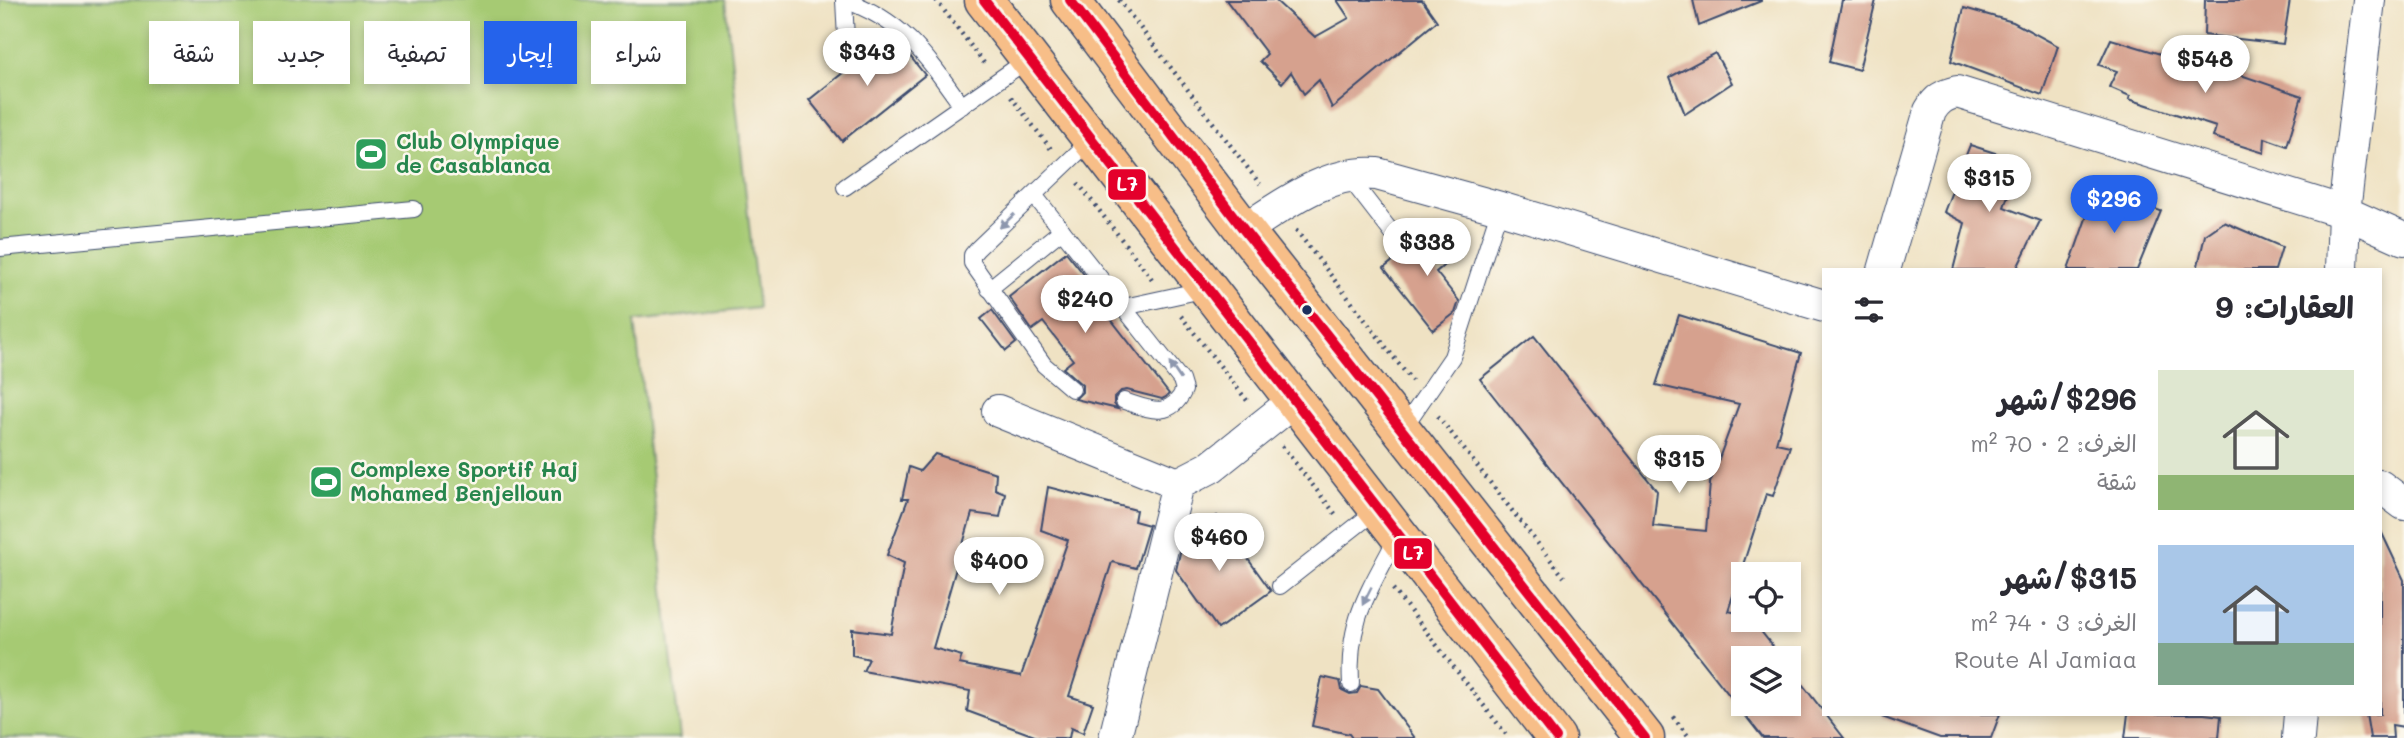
<!DOCTYPE html>
<html lang="ar">
<head>
<meta charset="utf-8">
<style>
  :root { --surface:#fff; --page:#f7f7f7; --text:#2b2b33; --muted:#7c7c81; --accent:#2563eb }
  body { margin:0; font-family:Mali,"Playpen Sans Arabic",sans-serif; background:var(--page); color:var(--text); direction:rtl; height:100vh; display:flex; flex-direction:column; font-size:26px; white-space:nowrap }
  * { box-sizing:border-box; margin:0 }
  p { font-size:23px; color:var(--muted) }
  .icon { flex:none; width:38px; height:38px; fill:none; stroke:currentColor; stroke-width:2; stroke-linecap:round; stroke-linejoin:round }
  .map { position:relative; flex:1; overflow:hidden; direction:ltr }
  .details { position:absolute; left:1822px; top:268px; width:560px; height:448px; display:flex; flex-direction:column; background:var(--surface); border-radius:0px; box-shadow:0 4px 10px #0003; direction:rtl }
  .details>* { flex:none }
  .hud { position:absolute; left:21px; top:21px; width:665px; height:63px; direction:rtl; display:flex; gap:14px }
  .tools { position:absolute; left:1731px; top:562px; display:grid; gap:14px }
  .tools a { display:grid; place-items:center; width:70px; height:70px; border-radius:0px; background:var(--surface); box-shadow:0 4px 10px #0003; font-size:35px }
  .price { position:absolute; translate:-50% -60px; padding:0 16px; border-radius:24px; background:#fff; color:#222; font-size:23px; line-height:46px; filter:drop-shadow(0 2px 4px #0008) }
  .price::after { content:''; position:absolute; left:50%; top:42px; width:21px; height:16px; margin-left:-10px; background:inherit; clip-path:polygon(0 0,100% 0,50% 100%) }
  .price.on { background:var(--accent); color:#fff }
  ul { padding:0; list-style:none }
  li { display:flex; align-items:center; gap:21px; height:175px; padding:0 28px }
  li span { display:grid; place-items:center; flex:none; width:196px; height:140px; border-radius:0px; color:#555 }
  li>.icon { margin-inline-start:auto }
  span .icon { width:84px; height:84px; fill:#fffc; stroke-width:1 }
  li b { font-size:30px }
  h2 { display:flex; justify-content:space-between; align-items:center; height:84px; padding:0 28px; font-size:30px }
  .tag { padding:0 24px; border-radius:0px; background:var(--surface); box-shadow:0 4px 10px #0003; font-size:24px; line-height:63px }
  .tag.on { background:var(--accent); color:#fff }
  .map>svg:first-child { display:block }
  .green { fill:#a6ca73; stroke:#607c68; stroke-width:2 }
  .building { fill:#d6a18e }
  .lines { fill:none; stroke-linecap:round; stroke-linejoin:round }
  .lane-casing { stroke:#3b4a6d; stroke-width:18 }
  .street-casing { stroke:#3b4a6d; stroke-width:34 }
  .primary-casing { stroke:#3b4a6d; stroke-width:41 }
  .path { stroke:#3b4a6d; stroke-width:4.5; stroke-dasharray:2 5; stroke-linecap:butt }
  .lane { stroke:#fff; stroke-width:16 }
  .street { stroke:#fff; stroke-width:32 }
  .primary { stroke:#f7be88; stroke-width:38 }
  .bus-1-casing { stroke:#fbf7ec; stroke-width:16 }
  .bus-1 { stroke:#e4002b; stroke-width:10 }
  .oneway { fill:#8d97ae }
  .bus-dot { fill:#1b2f5e; stroke:#fbf7ec; stroke-width:2.5 }
  .labels { text-anchor:middle; stroke-width:5; stroke-linejoin:round; paint-order:stroke }
  .leisure-label { font-size:21px; font-weight:bold; fill:#27864d; stroke:#fbf7ec; text-anchor:start }
  .line-badge { stroke:#fbf7ec; stroke-width:2.5 }
  .badge-label { font-size:19px; text-anchor:middle; font-weight:bold; fill:#fff }
</style>
</head>
<body>
<div class="map">
<svg width="2404" height="738" viewBox="0 0 2404 738">
  <rect width="100%" height="100%" fill="#fbf7ec"/>
  <filter id="ink" filterUnits="userSpaceOnUse"><feTurbulence type="fractalNoise" baseFrequency=".0143" numOctaves="2"/><feDisplacementMap in="SourceGraphic" scale="14" xChannelSelector="R" yChannelSelector="G"/><feConvolveMatrix kernelMatrix="1 2 1 2 8 2 1 2 1" color-interpolation-filters="sRGB"/></filter>
  <filter id="wash" filterUnits="userSpaceOnUse"><feTurbulence type="fractalNoise" baseFrequency=".00686" numOctaves="4" result="noise"/><feDisplacementMap in="SourceGraphic" scale="28" xChannelSelector="R" yChannelSelector="G"/><feGaussianBlur stdDeviation="1.57" result="paint"/><feColorMatrix in="noise" values="0 0 0 0 0 0 0 0 0 0 0 0 0 0 0 0 0 1.4 0 .05"/><feComposite in="paint" operator="in"/></filter>
  <g filter="url(#wash)">
    <rect width="100%" height="100%" fill="#efe2c3"/>
    <polygon class="green" points="0,0 725,0 758,308 635,321 680,738 0,738"/>
    <g id="blocks">
      <g class="building">
        <polygon points="1226,0 1275,0 1315,37 1349,18 1337,0 1422,0 1437,21 1332,108 1319,80 1304,94 1291,72 1282,83 1260,61 1267,54"/>
        <polygon points="1693,0 1761,0 1761,1 1699,26"/>
        <polygon points="1842,0 1876,0 1859,70 1829,62"/>
        <polygon points="2205,0 2290,0 2283,44 2204,35"/>
        <polygon points="1964,8 2013,22 2058,46 2042,95 1951,61"/>
        <polygon points="889,36 905,50 925,75 842,141 809,100"/>
        <polygon points="2111,39 2203,67 2203,62 2302,96 2287,146 2265,138 2264,153 2213,137 2216,127 2129,99 2130,96 2109,87 2117,71 2099,65"/>
        <polygon points="1715,53 1732,83 1685,114 1670,77"/>
        <polygon points="1970,145 2020,161 2004,207 2040,221 2016,270 1953,270 1965,223 1944,212"/>
        <polygon points="2096,190 2161,211 2137,270 2068,270"/>
        <polygon points="2224,222 2282,247 2275,270 2197,270 2205,235"/>
        <polygon points="1437,227 1458,254 1436,272 1459,301 1455,313 1433,330 1384,268 1398,257 1407,261 1413,259 1416,250 1414,244"/>
        <polygon points="1066,252 1094,287 1089,291 1169,394 1166,397 1162,399 1127,390 1121,391 1114,398 1114,404 1118,409 1075,399 1082,392 1082,385 1063,368 1073,360 1043,322 1032,330 1009,297"/>
        <polygon points="992,310 1016,343 1006,351 981,319"/>
        <polygon points="1679,315 1801,353 1776,443 1790,446 1773,496 1766,494 1728,611 1743,614 1743,620 1752,620 1782,658 1743,658 1743,704 1788,704 1788,666 1844,738 1763,738 1480,379 1534,336 1657,491 1653,526 1706,531 1710,483 1739,404 1656,385"/>
        <polygon points="935,454 996,473 995,489 1005,493 1000,517 972,513 933,648 962,656 959,664 1021,676 1068,540 1041,530 1048,487 1136,510 1134,521 1149,525 1136,568 1112,562 1069,696 1093,704 1083,733 1071,728 1069,738 1040,738 967,711 970,691 863,671 869,659 852,655 852,629 891,634 904,563 887,555 908,499 902,499 909,467 920,471"/>
        <polygon points="1217,516 1271,591 1218,629 1176,570 1183,540"/>
        <polygon points="2380,529 2404,580 2404,727 2392,725 2393,738 2370,738 2366,714 2380,714"/>
        <polygon points="1322,677 1340,681 1342,690 1350,694 1357,693 1361,686 1378,689 1415,738 1352,738 1349,734 1312,726"/>
        <polygon points="1882,714 2000,714 1991,738 1940,738 1882,717"/>
        <polygon points="2128,714 2204,714 2221,716 2219,738 2125,738"/>
      </g>
    </g>
  </g>
  <g filter="url(#ink)">
    <use href="#blocks" fill-opacity="0" stroke="#3b4a6d" stroke-width="2"/>
    <g class="lines">
      <defs>
        <g id="lane">
          <path d="M844,0C903,20 927,57 962,106"/>
          <polyline points="844,0 847,58"/>
          <polyline points="1348,176 1406,251"/>
          <polyline points="845,187 1030,58"/>
          <path d="M1034,195L1181,380L1184,390C1170,420 1149,409 1124,401"/>
          <polyline points="0,248 414,209"/>
          <polyline points="989,289 1062,230"/>
          <polyline points="1124,307 1207,289"/>
          <polyline points="1072,389 1044,365 972,263 972,255 977,249 1092,139"/>
          <polyline points="1402,430 1452,357 1500,208"/>
          <polyline points="1280,586 1378,509"/>
          <path d="M1351,684C1347,619 1369,592 1397,537"/>
        </g>
        <g id="street">
          <path d="M1244,230C1283,205 1328,170 1377,174L1500,208L1824,306"/>
          <path d="M1884,270L1930,111C1937,99 1944,95 1957,92L2344,212L2404,239"/>
          <polyline points="2342,270 2344,212 2369,0"/>
          <polyline points="998,411 1178,484"/>
          <polyline points="2380,486 2404,504"/>
          <polyline points="1115,738 1178,484 1211,467 1294,401"/>
          <polyline points="2298,738 2300,714"/>
        </g>
        <g id="primary">
          <polyline points="984,0 1556,738"/>
          <polyline points="1070,0 1244,230 1645,738"/>
        </g>
      </defs>
      <use href="#lane" class="lane-casing"/>
      <use href="#street" class="street-casing"/>
      <use href="#primary" class="primary-casing"/>
      <g class="path">
        <polyline points="936,0 984,63"/>
        <polyline points="1119,0 1260,184"/>
        <polyline points="1011,97 1051,149"/>
        <polyline points="1078,183 1152,279"/>
        <polyline points="1296,230 1412,381"/>
        <polyline points="1181,316 1249,403"/>
        <polyline points="1438,416 1564,577"/>
        <polyline points="1282,446 1337,516"/>
        <polyline points="1393,589 1509,738"/>
        <polyline points="1673,717 1690,738"/>
      </g>
      <use href="#lane" class="lane"/>
      <use href="#street" class="street"/>
      <use href="#primary" class="primary"/>
      <defs>
        <g id="bus-1">
          <polyline points="984,0 1556,738"/>
          <polyline points="1070,0 1244,230 1645,738"/>
        </g>
      </defs>
      <use href="#bus-1" class="bus-1-casing"/>
      <use href="#bus-1" class="bus-1"/>
    </g>
    <defs><path id="oneway-solid" d="M-6-.8H1V-3.2L6.5 0L1 3.2V.8H-6Z" transform="scale(1.75)"/></defs>
    <g class="oneway">
      <use href="#oneway-solid" transform="translate(1007 221) rotate(137)"/>
      <use href="#oneway-solid" transform="translate(1175 371) rotate(-125)"/>
      <use href="#oneway-solid" transform="translate(1367 596) rotate(117)"/>
    </g>
  </g>
  <defs>
    <symbol id="stadium-square" viewBox="-11 -11 22 22"><rect x="-9" y="-9" width="18" height="18" rx="4" fill="#2e9e5b" stroke="#fbf7ec"/><path d="M0-5a6.5 5 0 1 0 0 10a6.5 5 0 1 0 0-10ZM-3.5-1.8h7v3.6h-7Z" fill="#fff"/></symbol>
  </defs>
  <g fill-rule="evenodd">
    <use href="#stadium-square" x="352" y="135" width="38" height="38"/>
    <use href="#stadium-square" x="307" y="463" width="38" height="38"/>
  </g>
  <circle class="bus-dot" cx="1307" cy="310" r="6"/>
  <g class="labels">
    <g class="leisure-label">
      <text x="396" y="149">Club Olympique<tspan x="396" dy="24">de Casablanca</tspan></text>
      <text x="350" y="477">Complexe Sportif Haj<tspan x="350" dy="24">Mohamed Benjelloun</tspan></text>
    </g>
  </g>
  <g class="line-badge">
    <rect x="1107" y="168" width="40" height="33" rx="7" fill="#e4002b"/>
    <rect x="1393" y="537" width="40" height="33" rx="7" fill="#e4002b"/>
  </g>
  <g class="badge-label">
    <text x="1127" y="191">L7</text>
    <text x="1413" y="560">L7</text>
  </g>
</svg>
<div class="tools">
<a><svg class="icon" aria-label="locate" viewBox="0 0 24 24"><circle cx="12" cy="12" r="6"/><path d="M12 2v4M12 18v4M2 12h4M18 12h4"/></svg></a>
<a><svg class="icon" aria-label="layers" viewBox="0 0 24 24"><path d="M12 4l9 5-9 5-9-5zM3 14l9 5 9-5"/></svg></a>
</div>
<b class="price" style="left:867px;top:88px">$343</b>
<b class="price" style="left:2205px;top:95px">$548</b>
<b class="price" style="left:1989px;top:214px">$315</b>
<b class="price on" style="left:2114px;top:235px">$296</b>
<b class="price" style="left:1427px;top:278px">$338</b>
<b class="price" style="left:1085px;top:335px">$240</b>
<b class="price" style="left:1679px;top:495px">$315</b>
<b class="price" style="left:1219px;top:573px">$460</b>
<b class="price" style="left:999px;top:597px">$400</b>
<div class="hud">
<a class="tag">شراء</a>
<a class="tag on">إيجار</a>
<a class="tag">تصفية</a>
<a class="tag">جديد</a>
<a class="tag">شقة</a>
</div>
<section class="details">
<h2>العقارات: 9<svg class="icon" aria-label="filters" viewBox="0 0 24 24"><path d="M4 7h16M4 17h16"/><circle cx="9" cy="7" r="2"/><circle cx="15" cy="17" r="2"/></svg></h2>
<ul>
<li><span style="background:linear-gradient(#dfe7d0 75%,#8fb573 0)"><svg class="icon" aria-label="home" viewBox="0 0 24 24"><path d="M3 11l9-7 9 7M6 9v11h12V9"/></svg></span><div><b>$296/شهر</b><p>الغرف: 2 · 70 m²</p><p>شقة</p></div></li>
<li><span style="background:linear-gradient(#a9c7e8 70%,#7fa58c 0)"><svg class="icon" aria-label="home" viewBox="0 0 24 24"><path d="M3 11l9-7 9 7M6 9v11h12V9"/></svg></span><div><b>$315/شهر</b><p>الغرف: 3 · 74 m²</p><p>Route Al Jamiaa</p></div></li>
</ul>
</section>
</div>
</body>
</html>
